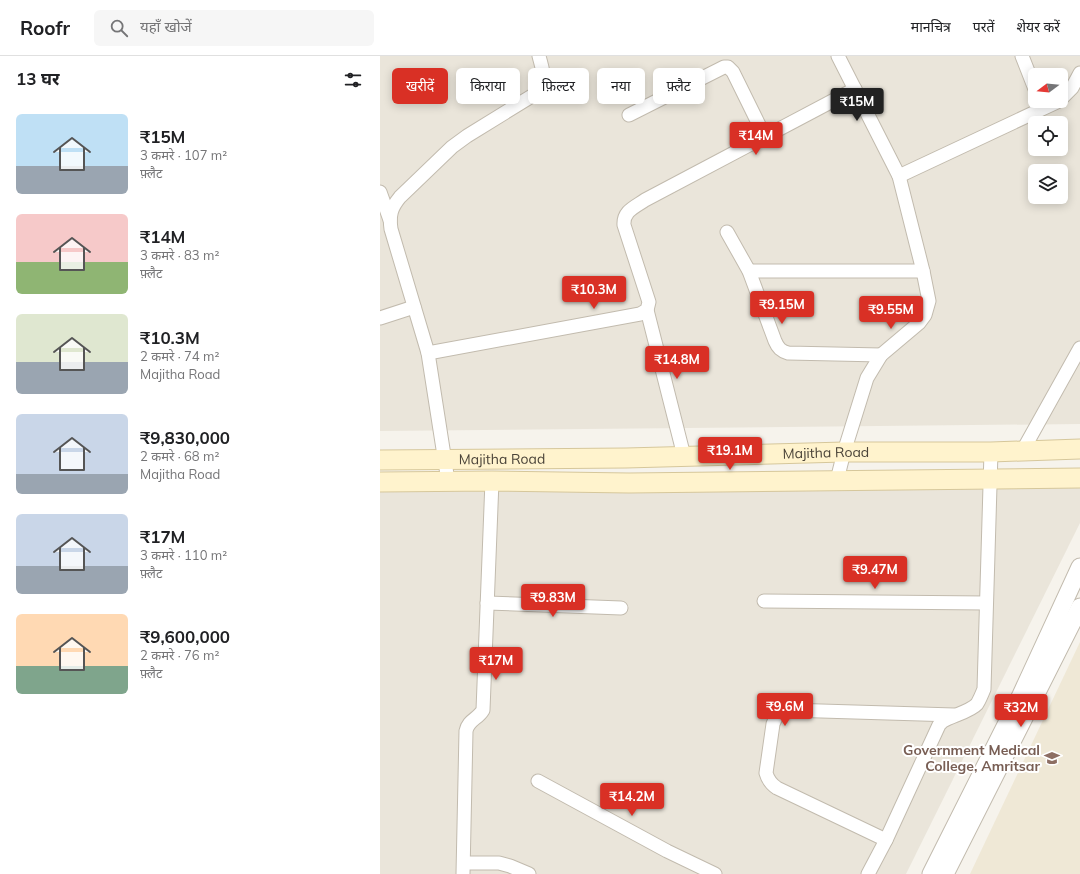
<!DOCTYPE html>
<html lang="hi">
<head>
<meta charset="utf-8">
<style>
  :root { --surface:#fff; --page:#f6f6f6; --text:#202124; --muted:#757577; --line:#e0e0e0; --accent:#d93025 }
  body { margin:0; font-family:Mulish,"Noto Sans Devanagari",sans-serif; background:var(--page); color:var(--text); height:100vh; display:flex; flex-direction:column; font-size:15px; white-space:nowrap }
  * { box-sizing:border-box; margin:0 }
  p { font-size:13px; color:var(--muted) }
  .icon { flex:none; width:22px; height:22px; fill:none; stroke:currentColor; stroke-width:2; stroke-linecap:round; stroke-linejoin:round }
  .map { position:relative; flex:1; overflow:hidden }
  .side { display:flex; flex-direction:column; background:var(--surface); width:380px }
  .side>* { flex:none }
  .top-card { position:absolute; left:12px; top:12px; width:380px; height:36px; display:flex; gap:8px }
  .needle { width:26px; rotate:254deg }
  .buttons { position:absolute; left:648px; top:12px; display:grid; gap:8px }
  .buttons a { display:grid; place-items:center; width:40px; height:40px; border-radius:6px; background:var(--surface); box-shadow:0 2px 10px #0003; font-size:20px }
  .price { position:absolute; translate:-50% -34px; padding:0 9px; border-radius:4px; background:var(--accent); color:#fff; font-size:13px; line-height:26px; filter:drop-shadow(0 1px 2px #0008) }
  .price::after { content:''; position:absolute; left:50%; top:24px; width:12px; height:9px; margin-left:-6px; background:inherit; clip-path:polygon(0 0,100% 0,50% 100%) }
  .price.current { background:#222; color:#fff }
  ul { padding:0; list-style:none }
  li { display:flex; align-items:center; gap:12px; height:100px; padding:0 16px }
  li span { display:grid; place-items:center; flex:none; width:112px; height:80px; border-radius:6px; color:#555 }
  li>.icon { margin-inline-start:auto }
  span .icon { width:48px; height:48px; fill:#fffc; stroke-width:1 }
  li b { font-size:17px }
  h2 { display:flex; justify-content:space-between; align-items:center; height:48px; padding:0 16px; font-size:17px }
  .pill { padding:0 14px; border-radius:6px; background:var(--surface); box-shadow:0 2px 10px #0003; font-size:14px; line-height:36px }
  .pill.current { background:var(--accent); color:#fff }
  header { display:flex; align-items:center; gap:24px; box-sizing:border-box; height:56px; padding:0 20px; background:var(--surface); border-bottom:1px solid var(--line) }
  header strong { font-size:19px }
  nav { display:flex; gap:22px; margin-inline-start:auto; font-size:14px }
  .search { width:280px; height:36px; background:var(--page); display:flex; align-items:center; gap:10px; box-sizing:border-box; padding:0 14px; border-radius:6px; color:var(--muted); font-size:15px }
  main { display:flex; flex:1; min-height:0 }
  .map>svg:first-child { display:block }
  .residential { fill:#eae5da; fill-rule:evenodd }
  .education { fill:#efe8d6 }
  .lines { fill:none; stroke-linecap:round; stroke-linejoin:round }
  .minor-casing { stroke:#c2bbae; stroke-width:15 }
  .tertiary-casing { stroke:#c2bbae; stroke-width:19 }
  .secondary-casing { stroke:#d6c79b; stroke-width:21 }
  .minor { stroke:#fff; stroke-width:13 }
  .tertiary { stroke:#fff; stroke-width:17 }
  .secondary { stroke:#fff3cd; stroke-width:19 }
  .labels { text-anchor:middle; stroke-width:4; stroke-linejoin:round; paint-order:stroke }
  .street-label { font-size:14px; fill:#4b4439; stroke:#fff }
  .education-label { font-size:14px; font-weight:bold; fill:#785e54; stroke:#fff; text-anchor:end }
</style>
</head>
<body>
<header>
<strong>Roofr</strong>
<div class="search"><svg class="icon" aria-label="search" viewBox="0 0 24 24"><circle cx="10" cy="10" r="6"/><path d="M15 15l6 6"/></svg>यहाँ खोजें</div>
<nav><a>मानचित्र</a><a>परतें</a><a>शेयर करें</a></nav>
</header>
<main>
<section class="side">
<h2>13 घर<svg class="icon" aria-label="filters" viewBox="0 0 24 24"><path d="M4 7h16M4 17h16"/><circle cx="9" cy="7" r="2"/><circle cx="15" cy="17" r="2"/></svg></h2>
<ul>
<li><span style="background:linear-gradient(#bfe0f5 65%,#9aa5b1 0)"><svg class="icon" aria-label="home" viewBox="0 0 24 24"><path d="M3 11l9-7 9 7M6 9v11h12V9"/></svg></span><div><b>₹15M</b><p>3 कमरे · 107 m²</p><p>फ़्लैट</p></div></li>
<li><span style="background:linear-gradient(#f6c9c9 60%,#8fb573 0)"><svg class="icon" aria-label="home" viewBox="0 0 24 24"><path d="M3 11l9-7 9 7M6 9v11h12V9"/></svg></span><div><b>₹14M</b><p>3 कमरे · 83 m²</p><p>फ़्लैट</p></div></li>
<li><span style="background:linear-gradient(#dfe7d0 60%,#9aa5b1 0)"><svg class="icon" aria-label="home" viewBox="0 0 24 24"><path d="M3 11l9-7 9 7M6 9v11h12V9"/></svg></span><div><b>₹10.3M</b><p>2 कमरे · 74 m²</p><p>Majitha Road</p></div></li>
<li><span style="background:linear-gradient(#c9d6e8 75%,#9aa5b1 0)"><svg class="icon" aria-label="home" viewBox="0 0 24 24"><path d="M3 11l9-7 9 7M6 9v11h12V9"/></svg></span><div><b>₹9,830,000</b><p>2 कमरे · 68 m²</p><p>Majitha Road</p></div></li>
<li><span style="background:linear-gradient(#c9d6e8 65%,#9aa5b1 0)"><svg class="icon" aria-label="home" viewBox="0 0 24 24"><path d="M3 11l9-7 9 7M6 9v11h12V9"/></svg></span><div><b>₹17M</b><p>3 कमरे · 110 m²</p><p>फ़्लैट</p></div></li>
<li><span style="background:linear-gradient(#ffd9b3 65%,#7fa58c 0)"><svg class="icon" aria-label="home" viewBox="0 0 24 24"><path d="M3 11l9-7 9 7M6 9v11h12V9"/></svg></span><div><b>₹9,600,000</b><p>2 कमरे · 76 m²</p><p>फ़्लैट</p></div></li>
</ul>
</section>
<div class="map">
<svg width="700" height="818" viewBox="0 0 700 818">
  <rect width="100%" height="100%" fill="#f6f3ec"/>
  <g class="residential">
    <path d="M0,0H700V368L0,375ZM655,19H681V45H655ZM655,67H681V93H655ZM655,115H681V141H655Z"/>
    <polygon points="700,430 700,467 526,818 0,818 0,436"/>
  </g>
  <polygon class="education" points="700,586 700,818 590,818"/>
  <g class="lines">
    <defs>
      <g id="minor">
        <polyline points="642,0 655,33"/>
        <polyline points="681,43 692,32 700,17"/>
        <polyline points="249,59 344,11 348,11 353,16 385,81"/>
        <polyline points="519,120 679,45"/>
        <polyline points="0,136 10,164"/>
        <path d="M347,176L369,215L395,285C398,292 401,295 408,297L501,299"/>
        <polyline points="369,215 543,215"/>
        <polyline points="267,254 304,400"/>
        <polyline points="0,262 34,251"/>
        <path d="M48,297L260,258L267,254L269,246L244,169C243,155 255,151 265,144L475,33"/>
        <polyline points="643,394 700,292"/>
        <polyline points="457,424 464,396 487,322 501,299 539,267 545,259 549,245 543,215 519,120 458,0"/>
        <path d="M68,425L48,297L11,173C9,159 11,152 20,141L72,91L87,80L160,35C167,24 162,12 159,0"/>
        <polyline points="384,545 606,547"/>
        <polyline points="107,547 241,552"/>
        <polyline points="158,725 287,795 335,818"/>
        <path d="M506,784L397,732C391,728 388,724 386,717L393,668C396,660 399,656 408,654L574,659"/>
        <polyline points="84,807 119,807 130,810 149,818"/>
        <path d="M83,818L86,675C88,664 98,663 103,654L112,425"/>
        <path d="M488,818L506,784L559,669L563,665C572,660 591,655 597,648C600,643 602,638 604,633L611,396"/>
      </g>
      <g id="tertiary">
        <polyline points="551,818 641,639 700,511"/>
        <polyline points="565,818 700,551"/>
      </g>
      <g id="secondary">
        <path id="s1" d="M0,404L246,402L464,396H611L700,393"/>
        <polyline points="0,426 112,425 249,427 700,422"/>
      </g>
    </defs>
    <use href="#minor" class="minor-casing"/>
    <use href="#tertiary" class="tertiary-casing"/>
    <use href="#secondary" class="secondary-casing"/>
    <use href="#minor" class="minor"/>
    <use href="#tertiary" class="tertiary"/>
    <use href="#secondary" class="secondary"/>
  </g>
  <defs>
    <symbol id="university-bare" viewBox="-9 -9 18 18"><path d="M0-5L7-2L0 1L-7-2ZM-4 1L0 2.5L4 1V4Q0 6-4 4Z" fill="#8d6e63" stroke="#fff" stroke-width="2.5" paint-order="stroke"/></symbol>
  </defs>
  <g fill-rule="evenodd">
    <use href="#university-bare" x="661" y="691" width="22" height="22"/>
  </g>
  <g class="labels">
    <g class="street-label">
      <text dy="5" stroke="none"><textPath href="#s1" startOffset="446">Majitha Road</textPath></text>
      <text dy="5" stroke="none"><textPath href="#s1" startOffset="122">Majitha Road</textPath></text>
    </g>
    <g class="education-label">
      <text x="660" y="699">Government Medical<tspan x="660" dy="16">College, Amritsar</tspan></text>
    </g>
  </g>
</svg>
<div class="buttons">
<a><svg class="needle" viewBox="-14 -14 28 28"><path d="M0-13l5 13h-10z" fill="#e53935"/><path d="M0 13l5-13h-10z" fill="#757577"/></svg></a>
<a><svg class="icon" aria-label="locate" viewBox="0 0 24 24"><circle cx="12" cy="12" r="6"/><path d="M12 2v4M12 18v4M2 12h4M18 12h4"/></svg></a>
<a><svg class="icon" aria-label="layers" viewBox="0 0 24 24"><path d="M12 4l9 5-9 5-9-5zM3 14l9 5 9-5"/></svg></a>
</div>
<b class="price current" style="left:477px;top:66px">₹15M</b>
<b class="price" style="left:376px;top:100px">₹14M</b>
<b class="price" style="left:214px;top:254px">₹10.3M</b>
<b class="price" style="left:402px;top:269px">₹9.15M</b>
<b class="price" style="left:511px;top:274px">₹9.55M</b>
<b class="price" style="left:297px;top:324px">₹14.8M</b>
<b class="price" style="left:350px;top:415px">₹19.1M</b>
<b class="price" style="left:495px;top:534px">₹9.47M</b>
<b class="price" style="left:173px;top:562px">₹9.83M</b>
<b class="price" style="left:116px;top:625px">₹17M</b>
<b class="price" style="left:405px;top:671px">₹9.6M</b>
<b class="price" style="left:641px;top:672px">₹32M</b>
<b class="price" style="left:252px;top:761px">₹14.2M</b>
<div class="top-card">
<a class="pill current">खरीदें</a>
<a class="pill">किराया</a>
<a class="pill">फ़िल्टर</a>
<a class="pill">नया</a>
<a class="pill">फ़्लैट</a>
</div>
</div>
</main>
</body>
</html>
